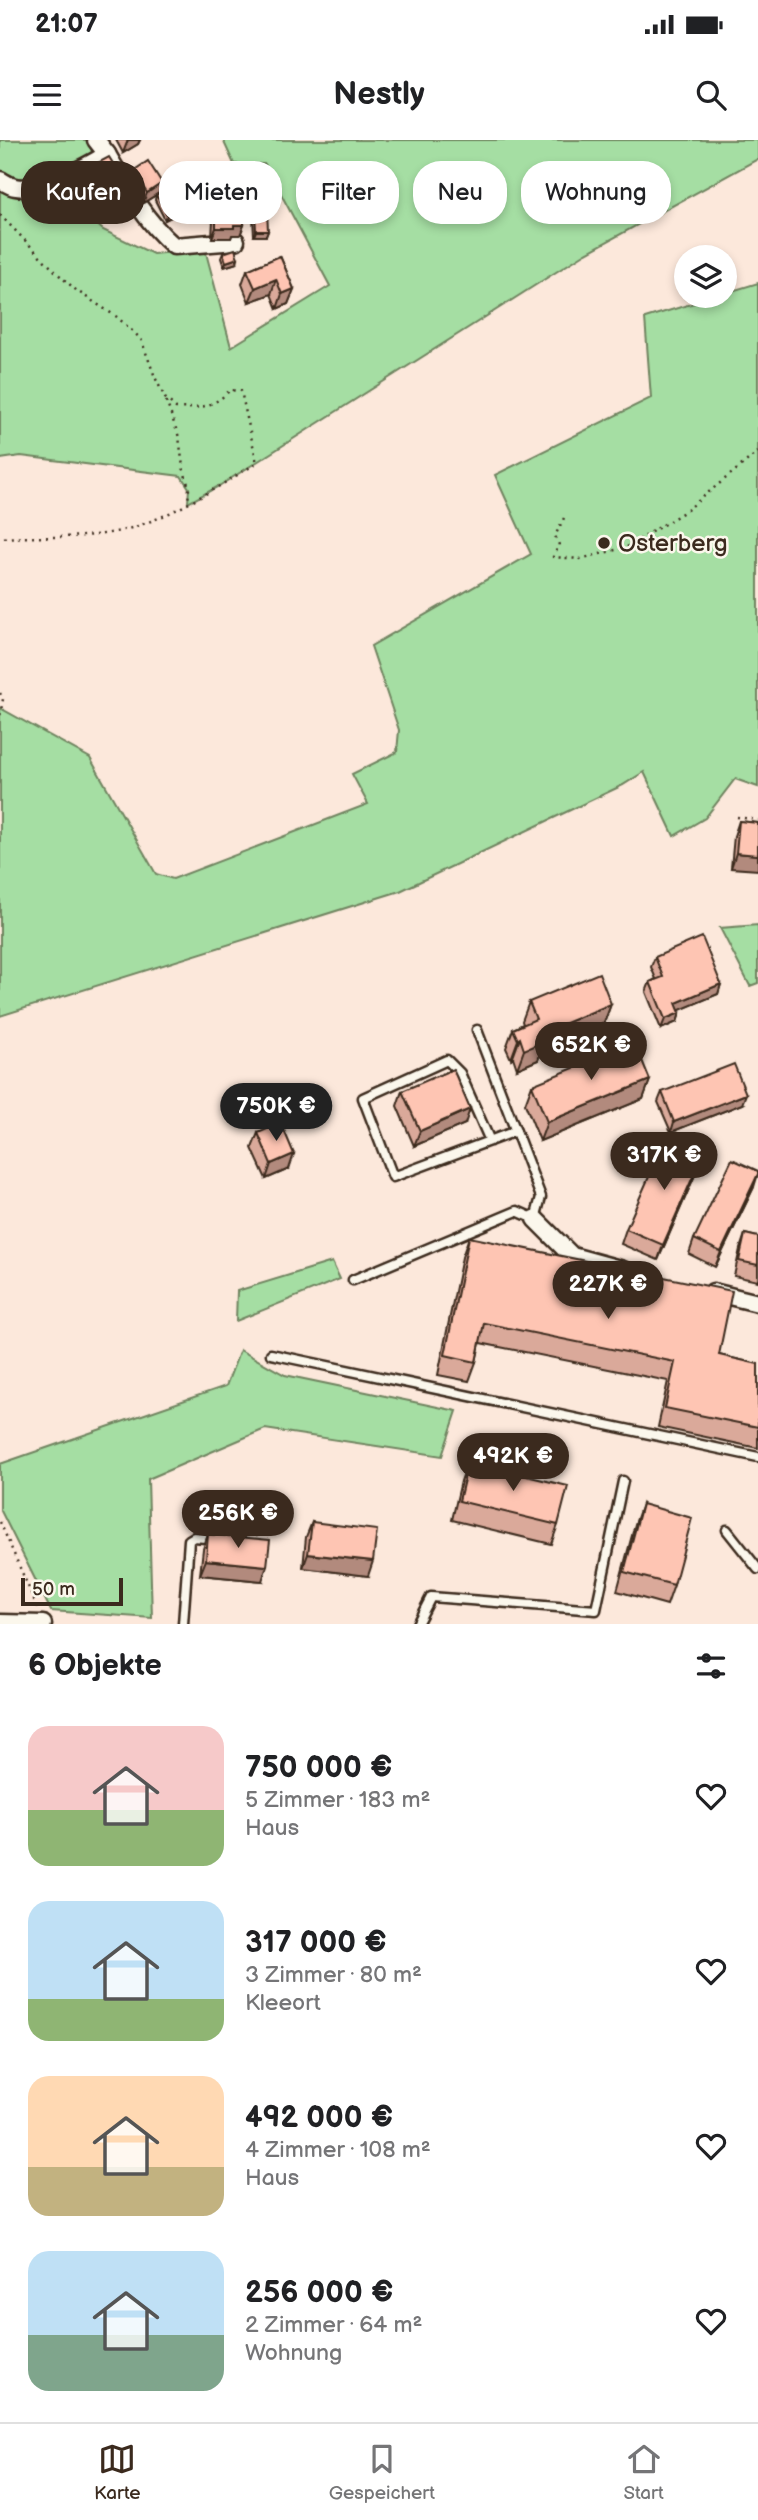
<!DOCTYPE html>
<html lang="de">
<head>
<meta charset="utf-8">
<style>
  :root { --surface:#fff; --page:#f6f6f6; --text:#202124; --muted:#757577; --line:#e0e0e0; --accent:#3b2a1e }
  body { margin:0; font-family:"Balsamiq Sans",sans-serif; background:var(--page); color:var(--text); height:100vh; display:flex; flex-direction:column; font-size:26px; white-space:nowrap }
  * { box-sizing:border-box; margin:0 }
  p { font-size:23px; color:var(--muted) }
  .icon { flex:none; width:38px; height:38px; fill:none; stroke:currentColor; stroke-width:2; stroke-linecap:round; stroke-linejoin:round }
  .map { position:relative; height:1484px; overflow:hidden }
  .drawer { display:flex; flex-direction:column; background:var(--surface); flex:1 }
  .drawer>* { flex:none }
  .guide { position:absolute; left:21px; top:21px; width:718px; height:63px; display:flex; gap:14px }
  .tools { position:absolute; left:674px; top:105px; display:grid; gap:14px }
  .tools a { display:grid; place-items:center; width:63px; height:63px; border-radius:50%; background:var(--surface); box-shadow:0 4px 10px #0003; font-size:35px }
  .scale { position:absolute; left:21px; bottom:18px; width:102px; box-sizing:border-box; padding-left:7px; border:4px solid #3b2a1e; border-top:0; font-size:19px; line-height:24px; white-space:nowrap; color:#3b2a1e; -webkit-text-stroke:5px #fbf7ec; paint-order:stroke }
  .price { position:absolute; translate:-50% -60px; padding:0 16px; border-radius:24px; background:var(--accent); color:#fff; font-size:23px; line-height:46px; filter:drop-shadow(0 2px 4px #0008) }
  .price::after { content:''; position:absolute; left:50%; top:42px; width:21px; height:16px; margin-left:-10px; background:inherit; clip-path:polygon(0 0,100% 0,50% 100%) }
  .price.selected { background:#222; color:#fff }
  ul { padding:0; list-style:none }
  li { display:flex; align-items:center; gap:21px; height:175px; padding:0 28px }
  li span { display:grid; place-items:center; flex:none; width:196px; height:140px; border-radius:21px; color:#555 }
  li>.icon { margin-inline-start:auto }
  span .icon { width:84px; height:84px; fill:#fffc; stroke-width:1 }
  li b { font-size:30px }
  h2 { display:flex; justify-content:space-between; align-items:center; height:84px; padding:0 28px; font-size:30px }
  .pill { padding:0 24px; border-radius:28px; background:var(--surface); box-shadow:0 4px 10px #0003; font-size:24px; line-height:63px }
  .pill.selected { background:var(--accent); color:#fff }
  .status { display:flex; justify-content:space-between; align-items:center; height:49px; padding:0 35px; background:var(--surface); direction:ltr }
  .status svg { height:19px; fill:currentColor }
  header { display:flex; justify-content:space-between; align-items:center; height:91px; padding:0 28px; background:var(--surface); font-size:32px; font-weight:700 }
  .tab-bar { display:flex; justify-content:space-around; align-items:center; height:98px; border-top:2px solid var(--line); background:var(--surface); font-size:19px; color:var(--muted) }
  .tab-bar a { display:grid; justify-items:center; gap:4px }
  .tab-bar .selected { color:var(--accent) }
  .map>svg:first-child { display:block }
  .green { fill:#a5dea3; stroke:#708460; stroke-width:2 }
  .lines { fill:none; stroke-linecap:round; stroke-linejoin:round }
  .service-casing { stroke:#3b2a1e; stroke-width:13 }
  .minor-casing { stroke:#3b2a1e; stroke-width:21 }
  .path { stroke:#3b2a1e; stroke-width:2.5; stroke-dasharray:2 5; stroke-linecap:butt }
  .service { stroke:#fbf7ec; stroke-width:8 }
  .minor { stroke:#fbf7ec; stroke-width:16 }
  .wall { fill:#daa99a; stroke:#3b2a1e; stroke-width:2 }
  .shaded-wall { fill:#b28a7d; stroke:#3b2a1e; stroke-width:2 }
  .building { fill:#fec5b3; stroke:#3b2a1e; stroke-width:2 }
  .poi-dot { fill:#3b2a1e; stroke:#fbf7ec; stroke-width:2.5 }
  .labels { text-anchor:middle; stroke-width:5; stroke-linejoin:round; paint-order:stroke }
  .poi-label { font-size:24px; fill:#3b2a1e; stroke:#fbf7ec; text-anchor:start }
</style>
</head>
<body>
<div class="status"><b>21:07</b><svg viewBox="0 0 49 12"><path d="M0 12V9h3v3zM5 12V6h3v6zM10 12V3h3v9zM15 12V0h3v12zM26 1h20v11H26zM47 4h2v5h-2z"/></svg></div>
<header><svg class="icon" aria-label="menu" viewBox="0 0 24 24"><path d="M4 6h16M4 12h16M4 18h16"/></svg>Nestly<svg class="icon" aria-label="search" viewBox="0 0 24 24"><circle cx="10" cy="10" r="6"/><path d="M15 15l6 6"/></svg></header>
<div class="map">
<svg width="758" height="1484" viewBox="0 0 758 1484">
  <rect width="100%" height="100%" fill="#fce8db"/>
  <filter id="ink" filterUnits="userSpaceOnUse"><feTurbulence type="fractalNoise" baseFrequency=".0143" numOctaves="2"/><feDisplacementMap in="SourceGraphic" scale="14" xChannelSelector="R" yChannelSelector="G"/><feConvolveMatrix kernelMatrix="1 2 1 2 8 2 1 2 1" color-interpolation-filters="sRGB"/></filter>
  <g filter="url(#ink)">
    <g class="green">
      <polygon points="0,0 88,0 93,15 47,48 62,79 82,71 103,90 153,114 205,109 231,207 330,146 265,24 234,24 223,0 758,0 758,19 586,113 219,346 188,363 189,348 181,336 21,316 0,319"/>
      <polygon points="758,143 758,647 735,639 705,678 674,696 644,632 623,645 400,751 0,876 0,568 90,618 156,734 173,739 368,664 352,634 397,612 399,590 371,506 531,414 495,335 651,258 645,178 717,156 724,156 725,153"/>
      <polygon points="758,785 758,843 750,846 720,788"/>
      <polygon points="332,1122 340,1139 236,1181 237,1151"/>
      <polygon points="240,1210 285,1235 457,1271 442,1316 265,1289 148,1339 152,1478 51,1471 0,1369 0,1324 226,1246"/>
    </g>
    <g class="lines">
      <defs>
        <g id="service">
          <polyline points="490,1001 460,933 447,920 363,958 393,1037 516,991"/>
          <polyline points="353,1140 517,1071 535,1079 541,1057 477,890"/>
          <polyline points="271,1214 758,1317"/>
          <polyline points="727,1390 758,1429"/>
          <polyline points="183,1484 189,1400 194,1397 217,1399"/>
          <polyline points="417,1484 431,1457 596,1470 623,1341"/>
        </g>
        <g id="minor">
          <path d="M107,14C126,47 145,81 174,106L236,101"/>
          <path d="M0,40C4,42 10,46 15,47C40,52 86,27 107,14L96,0"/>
          <polyline points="535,1079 572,1116 623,1130"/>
          <polyline points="713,1152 758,1163"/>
          <polyline points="0,1483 43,1484"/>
        </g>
      </defs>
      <use href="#service" class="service-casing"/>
      <use href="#minor" class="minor-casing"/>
      <g class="path">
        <path d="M0,75L57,133L77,151L117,177L141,199L155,237L165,258L176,268C199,269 214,267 230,250L241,251L257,323C216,348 175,375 128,389C88,400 41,396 0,398"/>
        <polyline points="166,261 179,297 183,327 189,348 188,363"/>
        <polyline points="564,378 555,396 559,405 553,417 580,419 627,407 687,370 758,312"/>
        <polyline points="0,553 3,559 0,577"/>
        <polyline points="737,677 758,680"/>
        <polyline points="0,1382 38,1469"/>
      </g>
      <use href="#service" class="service"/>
      <use href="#minor" class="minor"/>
    </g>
    <g class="wall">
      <polygon points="116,0 140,0 138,4 123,13"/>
      <polygon points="85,30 115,43 107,48 108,65 98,71 81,40"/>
      <polygon points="133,31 162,43 159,53 143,63 129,41"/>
      <polygon points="156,55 178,69 177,74 165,80 155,60"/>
      <polygon points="216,70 234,74 244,85 240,95 232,95 231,98 212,98 213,80"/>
      <polygon points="255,72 268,91 266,96 254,96 253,77"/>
      <polygon points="223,113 237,123 224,127 221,118"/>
      <polygon points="280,116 294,149 288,164 277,169 271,154 249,162 242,144 247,130"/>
      <polygon points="739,681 758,683 731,728 734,696"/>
      <polygon points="655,817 721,844 718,854 679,870 680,873 677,882 661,889 646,852 650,842 656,839 651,827"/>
      <polygon points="529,862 611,864 604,883 542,909 538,920 517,929 513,917 511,919 506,908 513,889 523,884 522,881"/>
      <polygon points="650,940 643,959 540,1001 525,964 532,945"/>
      <polygon points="402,951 465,984 414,1006 397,966"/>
      <polygon points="662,952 742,964 671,992 658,962"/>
      <polygon points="258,993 289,1029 266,1039 252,1008"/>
      <polygon points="698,1028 658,1120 621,1104 626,1089"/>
      <polygon points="754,1047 715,1127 689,1114 694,1099"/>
      <polygon points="745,1094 758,1097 758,1141 734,1136 740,1109"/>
      <polygon points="469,1097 719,1215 758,1224 758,1308 658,1287 668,1241 480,1203 476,1222 469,1241 438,1235 462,1117"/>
      <polygon points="468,1322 558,1385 551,1404 452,1380 461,1341"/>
      <polygon points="642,1364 674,1445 667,1465 617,1451 635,1384"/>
      <polygon points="312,1382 368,1436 303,1428 306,1397"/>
      <polygon points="208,1394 262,1441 200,1435 203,1409"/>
    </g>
    <g class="shaded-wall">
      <polygon points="128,0 140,0 138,4 123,13"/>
      <polygon points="119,33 115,43 100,51 104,41"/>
      <polygon points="162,43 159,53 143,63 147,53"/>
      <polygon points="111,55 108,65 98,71 102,61"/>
      <polygon points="178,69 177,74 165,80 167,75"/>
      <polygon points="234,85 244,85 240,95 232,95 231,98 212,98 216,88"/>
      <polygon points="256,91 268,91 266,96 254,96"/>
      <polygon points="238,118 237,123 224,127 226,122"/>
      <polygon points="276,139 271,154 249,162 255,148"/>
      <polygon points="294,149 288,164 277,169 282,154"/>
      <polygon points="736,713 758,715 758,730 731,728"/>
      <polygon points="721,844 718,854 673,873 676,863"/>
      <polygon points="611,864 604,883 542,909 538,920 517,929 524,910 541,893"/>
      <polygon points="680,873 677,882 661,889 665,879"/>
      <polygon points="520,898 513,917 511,919 518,900"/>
      <polygon points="650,940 643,959 540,1001 547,982"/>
      <polygon points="746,954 742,964 671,992 674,982"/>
      <polygon points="470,969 465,984 414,1006 420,991"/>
      <polygon points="294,1014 289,1029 266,1039 271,1024"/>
      <polygon points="703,1014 698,1028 658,1120 663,1105"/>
      <polygon points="758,1034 754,1047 715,1127 721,1112"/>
      <polygon points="308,1414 373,1421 368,1436 303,1428"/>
      <polygon points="206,1420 267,1426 262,1441 200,1435"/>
    </g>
    <g class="building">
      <polygon points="109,17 119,33 104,41 111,55 102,61 85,30"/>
      <polygon points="148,21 162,43 147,53 133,31"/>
      <polygon points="168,49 178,69 167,75 156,55"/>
      <polygon points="216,70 234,70 234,74 244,74 244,85 234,85 234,88 216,88"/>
      <polygon points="267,71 268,91 256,91 255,72"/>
      <polygon points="235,109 238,118 226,122 223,113"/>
      <polygon points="280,116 294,149 282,154 276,139 255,148 247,130"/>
      <polygon points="739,681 758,683 758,715 736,713"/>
      <polygon points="702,797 721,844 676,863 680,873 665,879 650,842 663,837 655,817"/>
      <polygon points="599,833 611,864 541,893 545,901 524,910 520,898 518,900 513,889 536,879 529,862"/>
      <polygon points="635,903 650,940 547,982 532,945"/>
      <polygon points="734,924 746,954 674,982 662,952"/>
      <polygon points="453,929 470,969 420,991 402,951"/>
      <polygon points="281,983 294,1014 271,1024 258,993"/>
      <polygon points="666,998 703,1014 663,1105 626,1089"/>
      <polygon points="732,1019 758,1031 758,1034 721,1112 694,1099"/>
      <polygon points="745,1094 758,1097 758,1125 739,1121"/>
      <polygon points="469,1097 732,1151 719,1215 758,1224 758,1287 665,1268 675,1222 484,1183 476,1222 445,1215"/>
      <polygon points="468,1322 568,1346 558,1385 459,1361"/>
      <polygon points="642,1364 692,1378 674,1445 624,1432"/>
      <polygon points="312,1382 377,1390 373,1421 308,1414"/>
      <polygon points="208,1394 270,1400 267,1426 206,1420"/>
    </g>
  </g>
  <circle class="poi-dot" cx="604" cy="403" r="7"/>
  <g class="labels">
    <g class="poi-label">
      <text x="618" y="411">Osterberg</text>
    </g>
  </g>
</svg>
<div class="tools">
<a><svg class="icon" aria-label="layers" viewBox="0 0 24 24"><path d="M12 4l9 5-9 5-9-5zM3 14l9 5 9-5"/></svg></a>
</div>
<div class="scale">50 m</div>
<b class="price" style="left:591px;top:942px">652K €</b>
<b class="price selected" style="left:276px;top:1003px">750K €</b>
<b class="price" style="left:664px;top:1052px">317K €</b>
<b class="price" style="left:608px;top:1181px">227K €</b>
<b class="price" style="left:513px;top:1353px">492K €</b>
<b class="price" style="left:238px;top:1410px">256K €</b>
<div class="guide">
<a class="pill selected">Kaufen</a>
<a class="pill">Mieten</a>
<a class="pill">Filter</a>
<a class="pill">Neu</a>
<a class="pill">Wohnung</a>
</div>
</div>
<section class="drawer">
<h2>6 Objekte<svg class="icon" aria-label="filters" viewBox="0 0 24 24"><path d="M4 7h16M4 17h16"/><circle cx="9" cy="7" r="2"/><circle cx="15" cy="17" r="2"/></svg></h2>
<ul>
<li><span style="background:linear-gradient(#f6c9c9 60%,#8fb573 0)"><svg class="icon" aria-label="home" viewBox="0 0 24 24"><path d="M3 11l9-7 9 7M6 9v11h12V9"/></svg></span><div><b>750 000 €</b><p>5 Zimmer · 183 m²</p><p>Haus</p></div><svg class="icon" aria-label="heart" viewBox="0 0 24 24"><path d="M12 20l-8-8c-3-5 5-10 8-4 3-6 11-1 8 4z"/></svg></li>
<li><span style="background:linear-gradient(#bfe0f5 70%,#8fb573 0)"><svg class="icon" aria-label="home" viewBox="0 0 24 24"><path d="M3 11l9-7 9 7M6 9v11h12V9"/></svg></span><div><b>317 000 €</b><p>3 Zimmer · 80 m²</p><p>Kleeort</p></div><svg class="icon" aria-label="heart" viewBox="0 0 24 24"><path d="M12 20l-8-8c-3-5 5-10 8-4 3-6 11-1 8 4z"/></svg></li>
<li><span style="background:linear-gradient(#ffd9b3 65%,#c2b280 0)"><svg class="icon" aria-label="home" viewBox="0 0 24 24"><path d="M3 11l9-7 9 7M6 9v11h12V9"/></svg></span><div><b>492 000 €</b><p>4 Zimmer · 108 m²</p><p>Haus</p></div><svg class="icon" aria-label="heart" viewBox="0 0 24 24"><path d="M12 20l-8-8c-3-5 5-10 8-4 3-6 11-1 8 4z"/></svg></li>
<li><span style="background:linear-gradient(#bfe0f5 60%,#7fa58c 0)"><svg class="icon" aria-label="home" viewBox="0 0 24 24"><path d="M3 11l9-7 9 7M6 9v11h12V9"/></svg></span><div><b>256 000 €</b><p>2 Zimmer · 64 m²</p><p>Wohnung</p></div><svg class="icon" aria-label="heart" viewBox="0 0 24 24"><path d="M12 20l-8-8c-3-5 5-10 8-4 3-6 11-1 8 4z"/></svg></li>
</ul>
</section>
<nav class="tab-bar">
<a class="selected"><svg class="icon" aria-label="map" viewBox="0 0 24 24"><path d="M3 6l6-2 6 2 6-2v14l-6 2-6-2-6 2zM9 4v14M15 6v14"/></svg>Karte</a>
<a><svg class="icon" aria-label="saved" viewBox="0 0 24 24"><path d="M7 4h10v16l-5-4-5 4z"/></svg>Gespeichert</a>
<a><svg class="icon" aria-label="home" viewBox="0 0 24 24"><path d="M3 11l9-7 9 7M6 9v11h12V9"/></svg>Start</a>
</nav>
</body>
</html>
